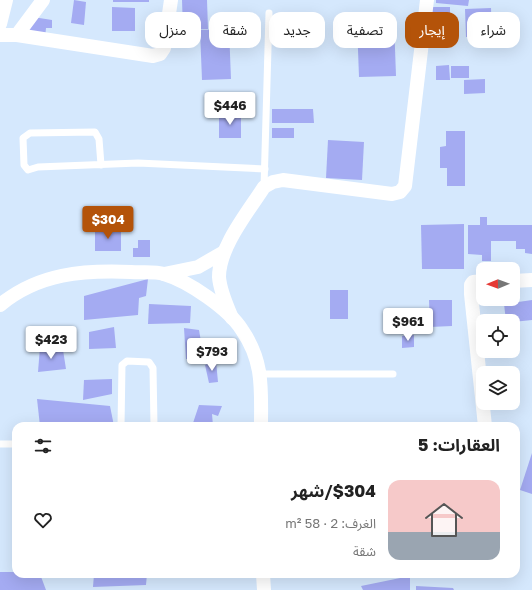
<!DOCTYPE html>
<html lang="ar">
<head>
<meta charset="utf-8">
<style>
  :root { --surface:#fff; --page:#f2f2f2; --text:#222; --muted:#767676; --line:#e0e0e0; --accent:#b45309 }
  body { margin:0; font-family:"Golos Text","Noto Sans Arabic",sans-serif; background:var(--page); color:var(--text); direction:rtl; height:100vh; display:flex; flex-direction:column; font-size:15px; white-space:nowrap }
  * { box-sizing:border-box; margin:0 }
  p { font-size:13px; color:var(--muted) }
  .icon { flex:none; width:22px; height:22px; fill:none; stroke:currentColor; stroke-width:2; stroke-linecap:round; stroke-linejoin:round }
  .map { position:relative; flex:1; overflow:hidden; direction:ltr }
  .details { position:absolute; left:12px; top:422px; width:508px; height:156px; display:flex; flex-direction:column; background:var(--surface); border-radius:12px; box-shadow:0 4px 16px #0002; direction:rtl }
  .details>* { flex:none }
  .banner { position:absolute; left:12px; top:12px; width:508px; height:36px; direction:rtl; display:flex; gap:8px }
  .needle { width:26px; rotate:269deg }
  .controls { position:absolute; left:476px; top:262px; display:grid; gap:8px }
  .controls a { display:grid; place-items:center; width:44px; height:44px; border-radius:8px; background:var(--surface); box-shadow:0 4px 16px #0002; font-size:20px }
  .price { position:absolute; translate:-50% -34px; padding:0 9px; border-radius:4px; background:#fff; color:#222; font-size:13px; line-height:26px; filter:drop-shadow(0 1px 2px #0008) }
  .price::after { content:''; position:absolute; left:50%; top:24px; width:12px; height:9px; margin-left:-6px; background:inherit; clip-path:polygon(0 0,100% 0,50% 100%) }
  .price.current { background:var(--accent); color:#fff }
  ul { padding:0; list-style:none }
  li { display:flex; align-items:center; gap:12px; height:100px; padding:0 20px }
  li+li { border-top:1px solid var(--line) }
  li span { display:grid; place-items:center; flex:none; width:112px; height:80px; border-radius:12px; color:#555 }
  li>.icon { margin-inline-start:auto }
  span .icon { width:48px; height:48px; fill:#fffc; stroke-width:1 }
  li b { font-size:17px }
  h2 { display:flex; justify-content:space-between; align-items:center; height:48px; padding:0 20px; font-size:17px }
  .pill { padding:0 14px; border-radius:12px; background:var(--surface); box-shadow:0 4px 16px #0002; font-size:14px; line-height:36px }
  .pill.current { background:var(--accent); color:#fff }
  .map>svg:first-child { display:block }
  .building { fill:#a4abf2 }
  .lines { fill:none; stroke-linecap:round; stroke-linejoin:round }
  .service { stroke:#fff; stroke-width:7 }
  .minor { stroke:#fff; stroke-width:14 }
</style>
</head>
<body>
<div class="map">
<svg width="532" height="590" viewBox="0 0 532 590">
  <rect width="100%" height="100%" fill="#d5e8fd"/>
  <g class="building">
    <polygon points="74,0 86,2 84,25 71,23"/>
    <rect x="113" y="0" width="36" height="2"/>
    <polygon points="182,0 207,0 208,29 183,30"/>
    <polygon points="436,0 469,0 468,6 436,3"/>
    <polygon points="112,7 135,8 135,31 112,31"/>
    <rect x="432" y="7" width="18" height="40"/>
    <polygon points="491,8 492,36 466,37 465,9"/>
    <polygon points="33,17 52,20 52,28 46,28 45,38 27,36"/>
    <polygon points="394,21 396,76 359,77 357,23"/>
    <polygon points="229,29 231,79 202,80 200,30"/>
    <polygon points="449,65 450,80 436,80 436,66"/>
    <rect x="451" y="66" width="18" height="12"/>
    <polygon points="485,79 485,93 464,94 464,80"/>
    <polygon points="272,109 313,109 314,123 272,123"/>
    <rect x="219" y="114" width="22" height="24"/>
    <rect x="272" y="128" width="22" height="10"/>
    <polygon points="446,131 465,131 465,186 447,186 447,168 440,168 440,147 446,146"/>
    <polygon points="328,140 364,142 362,180 326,178"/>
    <polygon points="480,217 487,217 487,225 532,225 532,254 525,253 525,249 516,249 516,241 491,241 491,261 482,261 482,255 468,254 468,225 480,225"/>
    <polygon points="464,224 464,269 422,269 421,225"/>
    <rect x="95" y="230" width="26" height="21"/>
    <polygon points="138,240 150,240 150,257 133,257 133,248 138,248"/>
    <polygon points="148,279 146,296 139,298 138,315 84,320 84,296"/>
    <rect x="330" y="290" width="18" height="29"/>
    <polygon points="429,300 452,300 452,326 430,327"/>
    <polygon points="532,300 532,320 513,322 506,321 504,304"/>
    <polygon points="149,304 191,306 190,323 148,324"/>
    <polygon points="114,327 116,348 89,349 89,332"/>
    <polygon points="184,328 199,330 204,359 186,359"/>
    <polygon points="414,335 414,347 402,348 402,336"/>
    <polygon points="40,347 63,350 66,369 38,372"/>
    <polygon points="216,361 218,382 209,383 205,365"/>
    <polygon points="112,379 112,394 83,400 84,380"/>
    <polygon points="37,399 110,406 114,426 40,426"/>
    <polygon points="199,405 222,406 218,416 212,414 213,426 192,426"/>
    <polygon points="532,453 532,494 520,490"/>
    <polygon points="0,572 16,572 16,574 40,574 46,590 0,590"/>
    <polygon points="73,574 92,574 92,577 73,575"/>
    <polygon points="94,574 147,574 146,585 93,587"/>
    <polygon points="410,576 410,590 363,590 361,586"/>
    <polygon points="416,586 453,588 454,590 416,590"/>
  </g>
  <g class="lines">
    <g class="service">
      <polyline points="101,165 99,139 95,132 30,133 23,138 24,165 28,170 38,167 138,163 265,169"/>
      <polyline points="264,187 269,13"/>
      <polyline points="261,374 393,374"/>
      <polyline points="121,426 122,365 127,361 149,362 153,368 154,426"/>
      <polyline points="0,444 16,444"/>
    </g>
    <g class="minor">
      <polyline points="0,24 6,0"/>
      <polyline points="0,35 17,35 43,0"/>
      <polyline points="17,35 153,56 160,54 164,48 171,0"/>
      <polyline points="164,274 198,267 224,252"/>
      <polyline points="483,281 473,282 471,285 471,294 485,426"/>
      <polyline points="513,281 532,280"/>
      <path d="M0,305C39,273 83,270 131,272C141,273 154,271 164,274C188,281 229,309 242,330C264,362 261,389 261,426"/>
      <path d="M232,318C227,306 220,291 219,277C219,247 248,212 264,187L273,182L283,180L392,194L400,192L405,186L427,0"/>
      <polyline points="263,574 264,590"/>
    </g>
  </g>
</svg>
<div class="controls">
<a><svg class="needle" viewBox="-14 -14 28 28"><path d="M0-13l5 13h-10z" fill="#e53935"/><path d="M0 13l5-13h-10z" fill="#767676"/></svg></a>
<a><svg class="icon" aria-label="locate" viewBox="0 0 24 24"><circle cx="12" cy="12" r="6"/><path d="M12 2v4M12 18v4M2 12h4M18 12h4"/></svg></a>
<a><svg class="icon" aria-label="layers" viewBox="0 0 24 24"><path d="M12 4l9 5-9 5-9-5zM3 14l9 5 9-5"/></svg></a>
</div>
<b class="price" style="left:230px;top:126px">$446</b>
<b class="price current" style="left:108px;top:240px">$304</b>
<b class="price" style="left:408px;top:342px">$961</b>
<b class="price" style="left:51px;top:360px">$423</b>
<b class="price" style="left:212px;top:372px">$793</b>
<div class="banner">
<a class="pill">شراء</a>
<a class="pill current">إيجار</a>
<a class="pill">تصفية</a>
<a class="pill">جديد</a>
<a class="pill">شقة</a>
<a class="pill">منزل</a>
</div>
<section class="details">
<h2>العقارات: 5<svg class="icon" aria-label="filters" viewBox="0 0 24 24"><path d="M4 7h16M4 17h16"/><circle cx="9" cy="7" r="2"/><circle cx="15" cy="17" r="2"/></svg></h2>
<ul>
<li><span style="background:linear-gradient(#f6c9c9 65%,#9aa5b1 0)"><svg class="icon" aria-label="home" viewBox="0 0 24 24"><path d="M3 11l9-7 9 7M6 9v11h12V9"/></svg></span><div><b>$304/شهر</b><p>الغرف: 2 · 58 m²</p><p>شقة</p></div><svg class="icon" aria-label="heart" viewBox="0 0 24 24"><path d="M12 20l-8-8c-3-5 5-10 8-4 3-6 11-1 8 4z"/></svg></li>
</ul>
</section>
</div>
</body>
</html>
